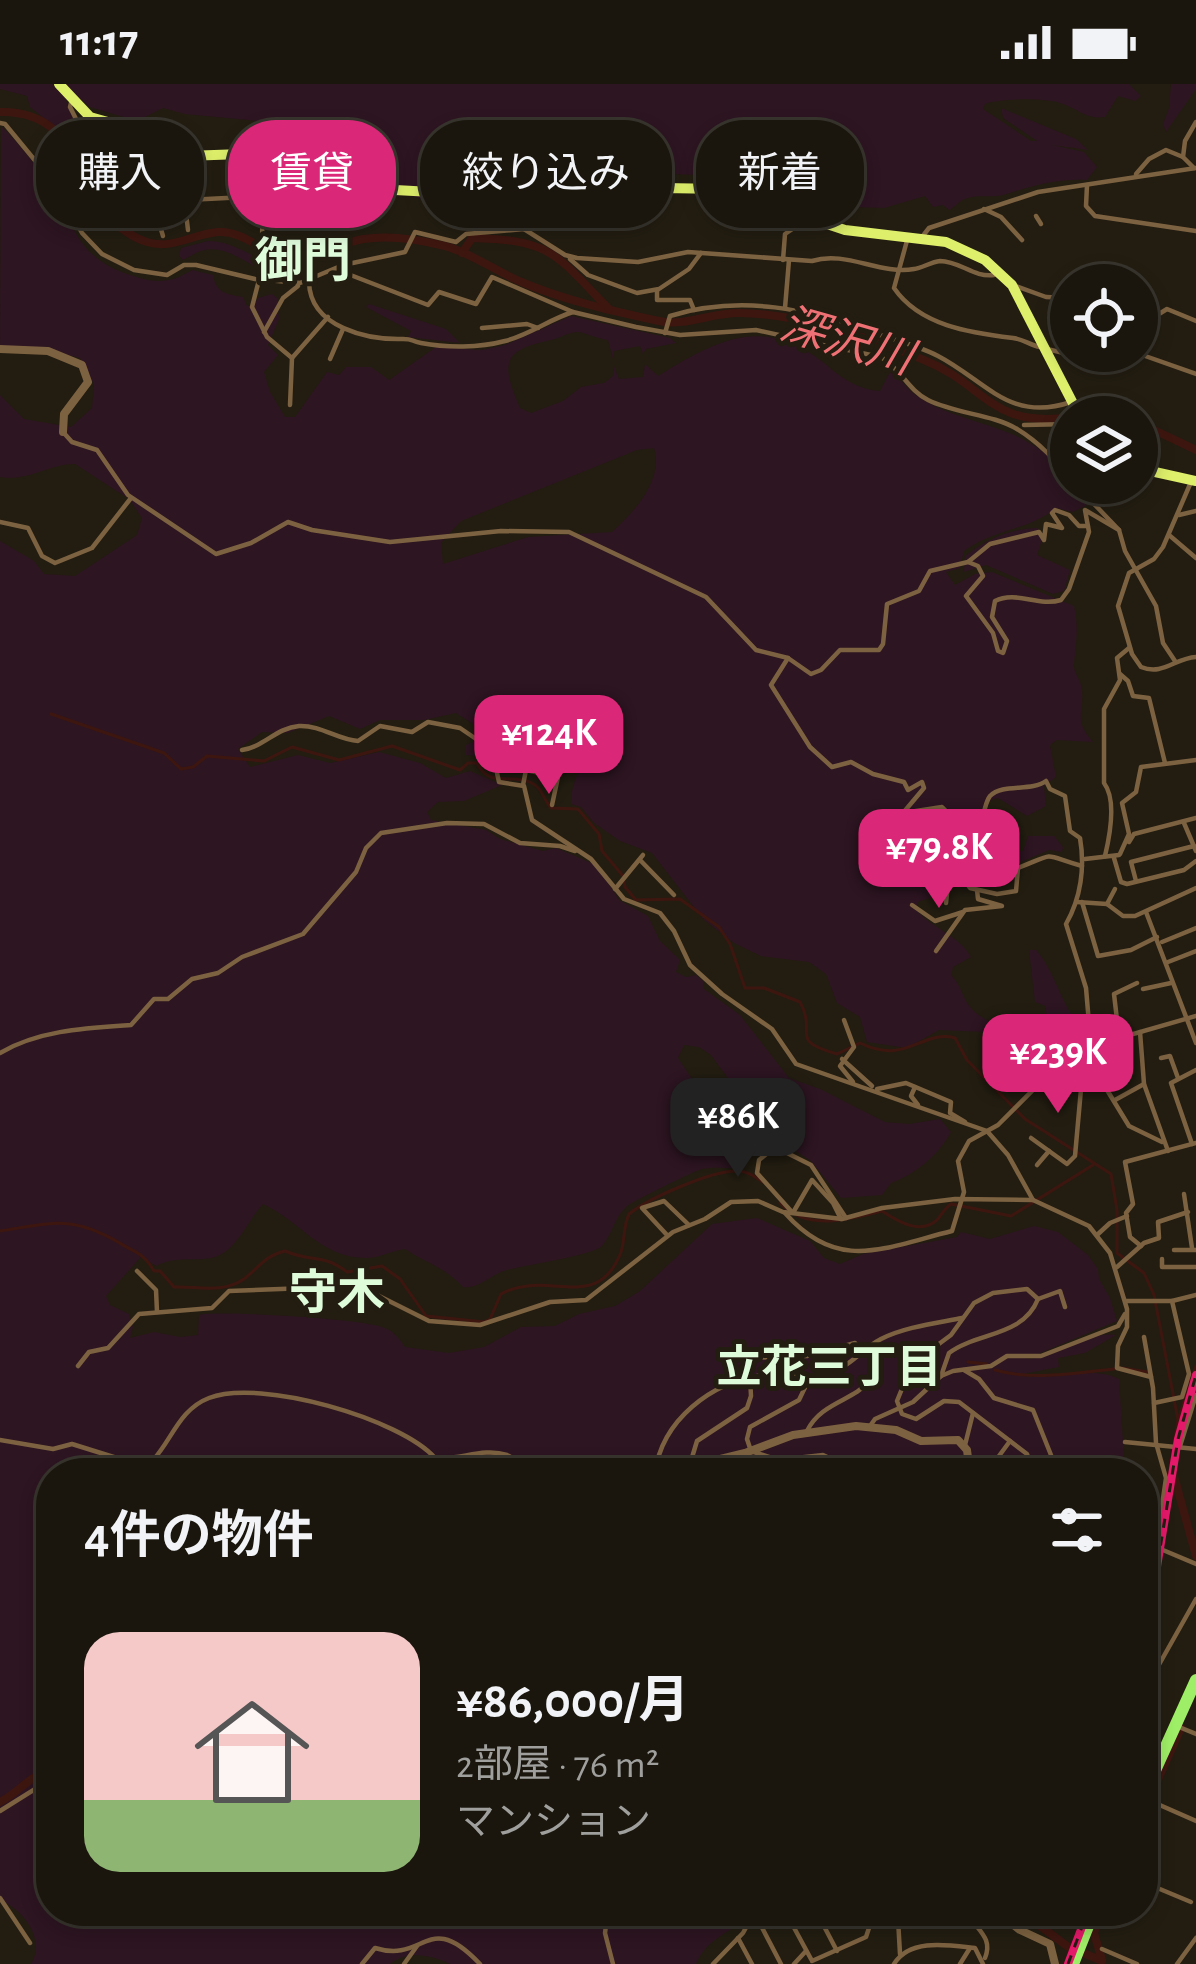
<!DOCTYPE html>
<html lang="ja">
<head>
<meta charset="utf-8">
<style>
  :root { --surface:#1a160d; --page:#231f16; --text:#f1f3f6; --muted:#9f9f9d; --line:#38352e; --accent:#db2777 }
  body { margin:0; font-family:"Alegreya Sans","Noto Sans JP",sans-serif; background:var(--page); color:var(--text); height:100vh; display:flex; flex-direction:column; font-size:45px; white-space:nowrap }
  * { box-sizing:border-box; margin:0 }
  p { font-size:39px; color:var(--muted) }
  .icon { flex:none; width:66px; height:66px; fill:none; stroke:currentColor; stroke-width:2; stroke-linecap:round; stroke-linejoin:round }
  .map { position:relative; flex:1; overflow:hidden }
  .details { position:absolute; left:36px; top:1374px; width:1122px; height:468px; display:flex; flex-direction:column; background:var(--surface); border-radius:48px; box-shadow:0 6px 18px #0003,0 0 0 3px var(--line) }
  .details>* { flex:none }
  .hud { position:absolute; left:36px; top:36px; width:1125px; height:108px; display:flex; gap:24px }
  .controls { position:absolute; left:1050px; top:180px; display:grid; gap:24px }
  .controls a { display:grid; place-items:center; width:108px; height:108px; border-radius:50%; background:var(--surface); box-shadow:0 6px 18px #0003,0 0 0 3px var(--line); font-size:60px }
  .price { position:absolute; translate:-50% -102px; padding:0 27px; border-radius:24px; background:var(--accent); color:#fff; font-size:39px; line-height:78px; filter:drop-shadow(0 3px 6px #0008) }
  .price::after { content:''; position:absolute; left:50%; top:72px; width:36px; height:27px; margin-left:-18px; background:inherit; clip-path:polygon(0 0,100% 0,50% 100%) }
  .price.on { background:#222; color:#fff }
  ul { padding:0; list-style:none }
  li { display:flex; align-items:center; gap:36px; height:300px; padding:0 48px }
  li span { display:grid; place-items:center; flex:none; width:336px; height:240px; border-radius:36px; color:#555 }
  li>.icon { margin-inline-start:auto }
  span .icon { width:144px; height:144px; fill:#fffc; stroke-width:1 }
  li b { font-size:51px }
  h2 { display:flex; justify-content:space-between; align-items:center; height:144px; padding:0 48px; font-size:51px }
  .chip { padding:0 42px; border-radius:48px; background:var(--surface); box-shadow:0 6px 18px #0003,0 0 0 3px var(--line); font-size:42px; line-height:108px }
  .chip.on { background:var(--accent); color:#fff }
  .status { display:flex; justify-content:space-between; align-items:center; height:84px; padding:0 60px; background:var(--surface); direction:ltr }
  .status svg { height:33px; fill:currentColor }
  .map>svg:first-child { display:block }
  .green { fill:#2d1521; fill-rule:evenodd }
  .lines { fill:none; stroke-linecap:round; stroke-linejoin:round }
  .stream { stroke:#3e1610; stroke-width:3 }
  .river { stroke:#3e1610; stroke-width:8 }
  .minor { stroke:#7d6241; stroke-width:4.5 }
  .tertiary { stroke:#7d6241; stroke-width:8 }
  .primary { stroke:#deef6b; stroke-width:10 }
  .trunk { stroke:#9fee67; stroke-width:12 }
  .rail-casing { stroke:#e5196a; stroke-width:8 }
  .rail { stroke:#231d11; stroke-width:3; stroke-dasharray:9; stroke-linecap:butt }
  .labels { text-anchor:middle; stroke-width:10; stroke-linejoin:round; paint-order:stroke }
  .water-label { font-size:45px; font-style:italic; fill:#ef7175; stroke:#231d11 }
  .neighbourhood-label { font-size:45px; font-weight:bold; fill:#defbda; stroke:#231d11 }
  .quarter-label { font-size:48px; font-weight:bold; fill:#defbda; stroke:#231d11 }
</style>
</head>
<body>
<div class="status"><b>11:17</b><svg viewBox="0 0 49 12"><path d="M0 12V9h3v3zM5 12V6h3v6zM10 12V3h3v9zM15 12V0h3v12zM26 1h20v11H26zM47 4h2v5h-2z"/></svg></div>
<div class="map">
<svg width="1196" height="1880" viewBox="0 0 1196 1880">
  <rect width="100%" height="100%" fill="#231d11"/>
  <g class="green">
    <path d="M0,0H1129L1141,12L1135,17L1118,12L1105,33C1085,36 1078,24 1060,19C1046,14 999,14 985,20L983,25L1031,57H1037L1003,34L1001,24L1076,55L1088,66L1052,61L1084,68L1097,83L1087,96C1057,94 1032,102 1003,111C992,114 976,110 965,115C959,117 955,123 949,126L943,121L933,123L925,112L884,124L849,123L819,121L774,94L671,90L505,126L421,115L389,104L352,82L309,42L185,30L163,24L137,37L90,23L77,12L66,17L85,57L81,64L30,23L27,12L0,5Z"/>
    <polygon points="1171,0 1196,0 1196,5 1166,48 1163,40 1169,24"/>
    <path d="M1,42C16,56 36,81 48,99C78,147 77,177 140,194C160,200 175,197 192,186L213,191C216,209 226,210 243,213L247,222L254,221L258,214L272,210L277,214L279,235L268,261L278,271L264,288L270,308L285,333H295L327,288L339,291L346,283H371L389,296L436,263L482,266L505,261L571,232L670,254L676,259L646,265L643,270L640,262L614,267L613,275L608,256C598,255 589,250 579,248C571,247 560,254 551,256C503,266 500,278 520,324L531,329L563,317L581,303L604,299L613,292L614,282L619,295L643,293L645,280L658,292C721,253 766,230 830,284C844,296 861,306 880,307L890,288C901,293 906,305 917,312C960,341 1016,339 1053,377C1070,394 1061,402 1087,421L1073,428L1056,424C1028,447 998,443 964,467L960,484L946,488L955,501L975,490L992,488L1074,522C1079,544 1076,558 1074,580C1073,589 1081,595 1082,606C1084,633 1073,634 1093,658L1057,656L1050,661L1056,693L1044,702L1046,722L1027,732L998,714L991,716L980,739L984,760L980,758L964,767L933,770L925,793L932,813L918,818L916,826C934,846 959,851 971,873L953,883L951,891C960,900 960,906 966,917C980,943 1024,949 1048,938L1045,922L1035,918L1029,866H1036C1056,888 1061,923 1081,942V975L1070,986H1038L1005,956L984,948L939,946L907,964L867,958L860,933L837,919L826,890L809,878L761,872L734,859L704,836L652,769L620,757L594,739L581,723L571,720C570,701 583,675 595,663L571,629L554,628L542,640L523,625L508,623L487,649L456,629L424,636H380L360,645L329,632L288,649L262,648L238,665L250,683L298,671L330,679L379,668L420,679L446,694L470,687L502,701L464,717L438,718L427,728L431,736L486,746L500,755L543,767L556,764L596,781L619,816L648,832L660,857L680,876L676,888L686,893L696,891L703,897L704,905L740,931L789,994L820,1005L885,1038L909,1040L940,1035L951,1048C939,1071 914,1091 891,1099L882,1111L841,1114L811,1077L790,1063L786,1049L776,1047L772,1036L735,1004L711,971L699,963L684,961L678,974L696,1001C690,1037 730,1054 745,1084C730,1085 712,1082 699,1086C693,1088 629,1119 626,1123C614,1134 612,1151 602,1162C592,1172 522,1181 504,1187C489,1192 479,1205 463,1203C446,1184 426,1179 405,1165C391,1167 379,1174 366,1174C321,1174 300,1137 263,1120C250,1134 241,1156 225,1168C206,1182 180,1169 156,1182L141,1173L106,1212L110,1221L129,1230L133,1243L130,1254L154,1248L180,1253L198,1251L199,1231C220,1226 367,1235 385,1244C395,1248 399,1255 405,1263L449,1269L484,1263L521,1243L555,1242L579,1230L615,1222L640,1207L712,1140L757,1134L810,1157L824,1174L840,1180L863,1170L957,1153L961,1148L990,1155L1034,1142L1058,1148L1088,1171L1098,1185L1099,1195L1110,1214L1117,1237L1026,1275C1058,1275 1087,1247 1116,1251L1085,1269L1058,1274L1059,1283L1017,1291C1049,1299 1089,1280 1119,1295L1125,1389H51V1827H751C733,1851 709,1850 696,1880H450C432,1871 407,1866 390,1880H31C46,1856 24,1826 0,1816V457L34,477L44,490L75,492L137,451L142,434L129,415L75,380C48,380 28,398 0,393V311L24,335L71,343L92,324L94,300L80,274L52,267H0ZM654,364C664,396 634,428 612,448L528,453L443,480L441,459L461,437L637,366Z"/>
    <path d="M208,157C235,157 256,177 282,183C296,186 308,179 318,185C273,221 242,154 201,167C195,169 189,173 183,176L179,172L181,164Z"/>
    <polygon points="369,220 446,245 460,259 408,253 411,247 366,223"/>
    <path d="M1037,444L1044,450L1037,471L1070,486L1064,507L1053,510L986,481L964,488L965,472C987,455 1009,445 1037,444Z"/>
    <polygon points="512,627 523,630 540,645 561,637 577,650 584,667 576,682 552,668 508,671 510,660 498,641"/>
    <path d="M483,654C505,658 511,669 499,689H493L489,673L466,671V661Z"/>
    <polygon points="1028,752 1054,752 1063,763 1062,768 1049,766 997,788 996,779 991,774 1023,767"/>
  </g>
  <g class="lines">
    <g class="stream">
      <path d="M51,630L164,669L181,685L193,683L207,672L264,677L292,663L339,676L392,662L460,686L468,679H477C490,705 510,688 532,699C543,705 543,715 551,724L578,725L599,750L602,767L623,792L625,803L636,816L680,815L719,843L730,860L745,904H764L800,918C818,950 787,956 837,970L860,959C907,982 922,945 955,954L967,976L1025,1035L1111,1090L1117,1126V1169L1144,1189L1154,1211L1178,1336L1170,1387"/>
      <path d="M780,1119C807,1148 849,1135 882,1127C897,1137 921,1152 938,1135C942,1130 945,1124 951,1120L1011,1132L1093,1081"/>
      <path d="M0,1147C52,1139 71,1131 118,1158C135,1169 143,1168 154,1187H160L174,1203C197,1202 222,1210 244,1195C260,1183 264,1172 285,1167C313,1179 322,1169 347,1188L382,1182L400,1195L426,1232L484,1238L490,1235L501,1210C548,1184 597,1231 621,1168C625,1156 623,1143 629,1130C649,1114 711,1087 736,1087C746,1086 755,1093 763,1098"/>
      <polyline points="968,1278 987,1280"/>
      <polyline points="1122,1284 1147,1288"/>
      <path d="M995,1286C1034,1297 1074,1289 1114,1285"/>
      <polyline points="1178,1336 1196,1282"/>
    </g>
    <g class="river">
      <path d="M0,28C94,26 73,135 147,158C173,166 192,150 218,148C246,146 266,174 294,174C320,174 339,159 363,155C388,151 421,156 445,162C471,169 494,186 519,197C563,216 612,227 659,237C685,243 713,228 740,229C803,230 866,253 924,276C986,301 991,345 1071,333"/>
      <path d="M462,169L472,154C553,156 555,170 609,225"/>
      <polyline points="1078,331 1122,333"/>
      <polyline points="1137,338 1196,366"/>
      <polyline points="1174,1392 1196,1472"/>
      <path d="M0,1718C20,1708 29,1691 51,1687"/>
      <polyline points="1143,1729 1181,1644"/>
      <polyline points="1020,1827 1067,1862 1102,1877"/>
      <polyline points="1102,1876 1094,1849 1102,1827"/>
    </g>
    <g class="minor">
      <polyline points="72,15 70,23 90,63 118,70 126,86 126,101 147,118 265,112"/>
      <path d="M0,39L5,40L56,102L82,149L102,170L134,186L167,191L184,181H196L255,195L300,199L343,181L405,168L415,148L456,158L466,150L524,145L565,171L577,174L638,178L688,168L812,177C846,166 879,191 914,185C922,184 931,178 940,177C960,177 974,194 994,191"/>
      <polyline points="252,74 244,80 245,95 263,98 262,158"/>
      <polyline points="125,77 144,71 155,80 154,90 127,94"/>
      <polyline points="175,79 187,86 182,96 188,146"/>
      <polyline points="155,80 196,77"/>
      <polyline points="1194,84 1183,73 1185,57 1196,38"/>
      <polyline points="1136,90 1149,75 1166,66 1183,73"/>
      <polyline points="1087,101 1086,122 1095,132 1196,147"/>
      <polyline points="153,119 163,152"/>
      <polyline points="984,125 1001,133 1022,156"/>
      <polyline points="1036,132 1041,140"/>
      <polyline points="524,145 539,125"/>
      <path d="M908,153L894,204C920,242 971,249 1013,254C1023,255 1030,261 1040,263"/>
      <polyline points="922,153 929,144 1038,108 1196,84"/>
      <polyline points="570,175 588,191 637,209 659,205 689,185 701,169"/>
      <polyline points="783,176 785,150 797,142 816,141"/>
      <polyline points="335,185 428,221 439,208 476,220 492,193 573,228 636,243 680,251 756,246 880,273 889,253"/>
      <polyline points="259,196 252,223 267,253 292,274"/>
      <path d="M309,198C310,244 369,256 403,255C414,255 410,257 421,259C447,264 479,264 505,257C529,251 550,235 573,228"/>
      <polyline points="1013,201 1046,213 1071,214"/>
      <polyline points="657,206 657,216 690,216 694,226"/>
      <polyline points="785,224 789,176"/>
      <polyline points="1137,231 1159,230 1167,225 1196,237"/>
      <polyline points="482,244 527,240 538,244"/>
      <polyline points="264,248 283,214 298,202"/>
      <path d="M665,249L670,232C742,210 808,225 877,250C898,257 919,262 938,272C986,297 1010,339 1071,318"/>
      <polyline points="1047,265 1072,271 1080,267"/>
      <polyline points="1131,267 1196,290"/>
      <path d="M881,273C901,285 908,306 928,316C956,330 992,330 1017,345C1040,359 1055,376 1071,396"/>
      <polyline points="330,275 343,245"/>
      <polyline points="290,321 292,274 328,233"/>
      <polyline points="1024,341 1071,340"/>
      <polyline points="63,348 72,358 97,366 128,411 216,470 251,459 288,438 312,446 390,458 501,447 569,448 706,513 756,566 788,574 811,590 821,586 840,566 879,566 883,560 887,520 919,507 930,487 968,478 990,460 1039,448 1044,456 1046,440 1062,444 1052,429 1055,426 1069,431 1079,442 1088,442"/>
      <polyline points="1137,348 1147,353"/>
      <path d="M1191,398L1163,463L1154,475L1129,489L1118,522L1132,570L1141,583C1163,592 1175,574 1196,573"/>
      <polyline points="1074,399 1119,446 1125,467 1156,522 1163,559 1175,577"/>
      <polyline points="1179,431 1196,427"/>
      <polyline points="0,438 28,444 42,472 55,479 92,464 131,414"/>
      <polyline points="1169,451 1196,474"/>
      <path d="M968,478L978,482L983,492L966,512L993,549L998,567L1003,569L1007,557L992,533L995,517C1016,506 1038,523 1061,516L1069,505L1089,448L1085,426L1119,446"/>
      <path d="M788,574L771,601L810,663L832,683L851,678L873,690L904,698L908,706L922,698L924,704L903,729L942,723L949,730V743L965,749L981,741C983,734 985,718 990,712C1003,699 1031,708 1046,697L1050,705L1065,712L1070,747L1080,754C1085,783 1081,814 1066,840L1086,904L1091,963"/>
      <polyline points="1120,590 1128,597 1133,612 1149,614 1165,679"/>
      <path d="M552,649C530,647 526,653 518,673L504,674L497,689L499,698L524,702L532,736L591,775L624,815L660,829L674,847L690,881L722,910L772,945L796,980L987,1047L1008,1071L1033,1116"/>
      <path d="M242,666C264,663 276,644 299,642C321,641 338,656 358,657L380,642L412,648L428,638L460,644L504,674"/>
      <polyline points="523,701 526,686 558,693 552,721"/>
      <polyline points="1184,739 1196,767"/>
      <polyline points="1129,758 1134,750 1196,734"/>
      <polyline points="1120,770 1129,750 1122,719 1136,708 1141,683 1196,676"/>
      <path d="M1105,772C1110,751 1117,716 1104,699V625L1120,596L1117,574L1129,564"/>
      <polyline points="1114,774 1121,798 1127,800 1184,786 1196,777"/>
      <polyline points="1085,775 1119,771"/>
      <polyline points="640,776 674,811"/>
      <polyline points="943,780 969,783 986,772"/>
      <path d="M941,794L964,796L970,804L997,810L1016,807L1018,784C1059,768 1040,770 1082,782"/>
      <polyline points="1136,797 1131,778 1194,762"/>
      <polyline points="615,805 643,771"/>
      <polyline points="1077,818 1107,820 1123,832 1135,832 1196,804"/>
      <polyline points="1082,818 1098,872 1131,866 1157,853"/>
      <polyline points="946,819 950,781"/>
      <polyline points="1107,820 1115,805"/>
      <polyline points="912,821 935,837 963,828"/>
      <polyline points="1146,828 1196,959"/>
      <polyline points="1162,858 1196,844"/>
      <polyline points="936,867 965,826 1002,822 978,815 977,806"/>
      <polyline points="1168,878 1196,867"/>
      <polyline points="1143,905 1171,899"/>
      <polyline points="844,936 854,963 840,982 853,998"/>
      <polyline points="1140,948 1144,1000 1168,1067"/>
      <polyline points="1119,953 1114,910 1137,899"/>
      <path d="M0,969C39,946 87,944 131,941L154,915H168L192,895L218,889L242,873L303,850L356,788L366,764L381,749L447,739L484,740L520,759L560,762L575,767"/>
      <polyline points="1161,974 1170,972 1178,994"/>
      <polyline points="842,975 872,1002"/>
      <polyline points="1083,991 1107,1006 1129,1042 1162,1058"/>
      <polyline points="915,1003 911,1012 918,1021"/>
      <polyline points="877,1005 906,999 951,1018 950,1029 965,1038"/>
      <polyline points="1115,1016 1144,1000"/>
      <polyline points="768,1046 775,1063 811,1081 846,1134"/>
      <polyline points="1031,1054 1067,1080 1075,1072 1081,1005 1078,986"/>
      <polyline points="1192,1060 1171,999 1196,986"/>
      <polyline points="775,1063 759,1076 757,1089 791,1127"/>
      <polyline points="1037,1081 1049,1067"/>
      <polyline points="1184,1110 1192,1164"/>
      <polyline points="794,1127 812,1096 833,1119 841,1135"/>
      <path d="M785,1129C838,1189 883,1164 952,1147L964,1108L958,1077L969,1057L998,1041L1045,994L1075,989L1095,961L1196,932"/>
      <polyline points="667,1151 642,1124 664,1117 689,1141"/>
      <polyline points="1097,1151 1110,1139 1127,1132"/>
      <polyline points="1141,1162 1130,1153 1126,1129 1133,1120 1125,1078 1196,1059"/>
      <polyline points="1174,1166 1196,1166"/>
      <polyline points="1162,1175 1162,1183 1196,1183"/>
      <polyline points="1117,1183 1144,1159 1159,1154 1158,1138 1188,1128"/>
      <polyline points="137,1187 156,1206 157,1228"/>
      <polyline points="1126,1217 1172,1217 1196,1211"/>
      <polyline points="78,1282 89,1268 108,1264 139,1230 212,1224 229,1207 359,1202 429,1237 480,1241 550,1218 586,1216 673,1148 705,1135 731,1118 758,1117 783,1128 842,1135 882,1124 955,1115 1033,1116 1089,1142 1110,1169 1127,1225 1127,1243 1118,1262 1117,1284 1151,1293"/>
      <polyline points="964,1286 979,1295 994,1314 1033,1326 1051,1371 1053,1389"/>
      <path d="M941,1292L949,1269C977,1248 1023,1253 1038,1215L1060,1207L1065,1223"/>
      <polyline points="810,1293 799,1316 750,1343 747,1355 751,1367 778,1376 823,1371 842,1380 869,1380 910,1389"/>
      <polyline points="1154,1319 1182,1313 1189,1290 1172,1217"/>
      <polyline points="870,1342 875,1335 913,1318 941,1292 953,1287 991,1282 1007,1272 1041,1272 1118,1242 1125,1230"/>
      <path d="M807,1347C827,1306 886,1320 873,1261"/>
      <path d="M0,1356L53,1365L72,1360L136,1380L154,1375C172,1355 180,1325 209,1314C260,1294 401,1335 435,1374C459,1377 482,1363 507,1371C516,1375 523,1384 531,1389"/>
      <polyline points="1125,1358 1196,1365"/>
      <polyline points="965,1361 973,1329"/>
      <polyline points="1180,1362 1196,1311"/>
      <polyline points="778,1376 783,1389"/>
      <polyline points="690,1380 697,1357 747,1324 751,1312 749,1274 807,1272 855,1259 863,1271"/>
      <path d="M655,1389C662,1336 711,1298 763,1291C785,1288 806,1296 828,1289C854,1281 860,1266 881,1255C904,1243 937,1239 962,1234"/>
      <polyline points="994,1389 999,1372 1010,1357"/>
      <polyline points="1033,1389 1027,1370 959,1318 944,1317 916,1335 902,1330 897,1317 912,1280 951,1251 974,1219 993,1209 1027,1205 1038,1215"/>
      <polyline points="1151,1461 1196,1480"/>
      <polyline points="1143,1480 1159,1442 1166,1394 1156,1359 1153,1304 1144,1253"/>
      <polyline points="1143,1609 1196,1515"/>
      <polyline points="1179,1643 1196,1650"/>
      <polyline points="1146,1715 1196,1737"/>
      <polyline points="0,1727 51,1695"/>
      <polyline points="1143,1798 1191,1818"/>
      <polyline points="0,1814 30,1859"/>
      <polyline points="608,1827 605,1849 613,1880"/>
      <polyline points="617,1827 644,1842 650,1835 648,1827"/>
      <polyline points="785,1827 811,1875"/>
      <polyline points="816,1827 837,1867"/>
      <path d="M967,1827C974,1845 994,1852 985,1874"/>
      <polyline points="1067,1827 1089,1837"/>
      <polyline points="756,1832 781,1880"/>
      <polyline points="873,1835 898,1835 900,1870"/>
      <polyline points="738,1854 752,1880"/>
      <polyline points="1102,1865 1137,1880"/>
      <polyline points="812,1877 866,1853 872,1835 857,1827"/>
      <path d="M362,1880L375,1864C426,1880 427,1824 480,1880"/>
      <polyline points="404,1880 417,1862"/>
      <polyline points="713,1880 743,1849 755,1827"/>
      <polyline points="794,1880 806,1867"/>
      <path d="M894,1880C910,1854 948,1861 975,1864L983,1880"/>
      <polyline points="960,1880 970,1864"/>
      <polyline points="1177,1880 1196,1854"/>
    </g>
    <g class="tertiary">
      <polyline points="0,265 48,267 82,281 88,298 64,330 63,348"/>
      <polyline points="663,1389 745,1369 793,1351 856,1342 896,1346 921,1357 958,1356 967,1366 970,1389"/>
      <polyline points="996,1827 1020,1846 1050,1860 1055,1880"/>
    </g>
    <g class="primary">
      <polyline points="59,0 90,33 140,47 186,72 298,68 377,105 450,109 516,127 587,112 663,104 722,105 845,146 946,158 985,176 1012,201 1080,333"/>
      <polyline points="1137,384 1196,397"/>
    </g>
    <g class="trunk">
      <polyline points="1143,1713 1196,1596"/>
      <polyline points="1073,1880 1094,1827"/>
    </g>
    <defs>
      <g id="rail">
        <polyline points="1143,1568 1178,1355 1196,1291"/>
        <polyline points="1068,1880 1088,1827"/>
      </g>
    </defs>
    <use href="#rail" class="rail-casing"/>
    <use href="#rail" class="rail"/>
  </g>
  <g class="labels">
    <g class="water-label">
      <text transform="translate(847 256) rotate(16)" y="16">深沢川</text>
    </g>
    <g class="neighbourhood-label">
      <text x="829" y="1298">立花三丁目</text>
    </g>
    <g class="quarter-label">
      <text x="303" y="193">御門</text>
      <text x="337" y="1225">守木</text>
    </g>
  </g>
</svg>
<div class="controls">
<a><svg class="icon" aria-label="locate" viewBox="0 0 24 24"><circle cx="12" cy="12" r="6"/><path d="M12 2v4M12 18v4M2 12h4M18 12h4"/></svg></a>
<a><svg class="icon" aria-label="layers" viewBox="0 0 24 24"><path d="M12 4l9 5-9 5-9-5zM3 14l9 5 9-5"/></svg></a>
</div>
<b class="price" style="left:549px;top:713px">¥124K</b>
<b class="price" style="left:939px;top:827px">¥79.8K</b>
<b class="price" style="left:1058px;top:1032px">¥239K</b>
<b class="price on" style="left:738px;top:1096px">¥86K</b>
<div class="hud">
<a class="chip">購入</a>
<a class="chip on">賃貸</a>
<a class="chip">絞り込み</a>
<a class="chip">新着</a>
</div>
<section class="details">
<h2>4件の物件<svg class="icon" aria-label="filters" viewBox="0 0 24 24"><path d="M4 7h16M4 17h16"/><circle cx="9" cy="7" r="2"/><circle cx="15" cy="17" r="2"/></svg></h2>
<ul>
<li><span style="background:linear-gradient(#f6c9c9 70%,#8fb573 0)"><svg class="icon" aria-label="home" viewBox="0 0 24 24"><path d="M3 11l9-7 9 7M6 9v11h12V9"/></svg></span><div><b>¥86,000/月</b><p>2部屋 · 76 m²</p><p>マンション</p></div></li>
</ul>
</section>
</div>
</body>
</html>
